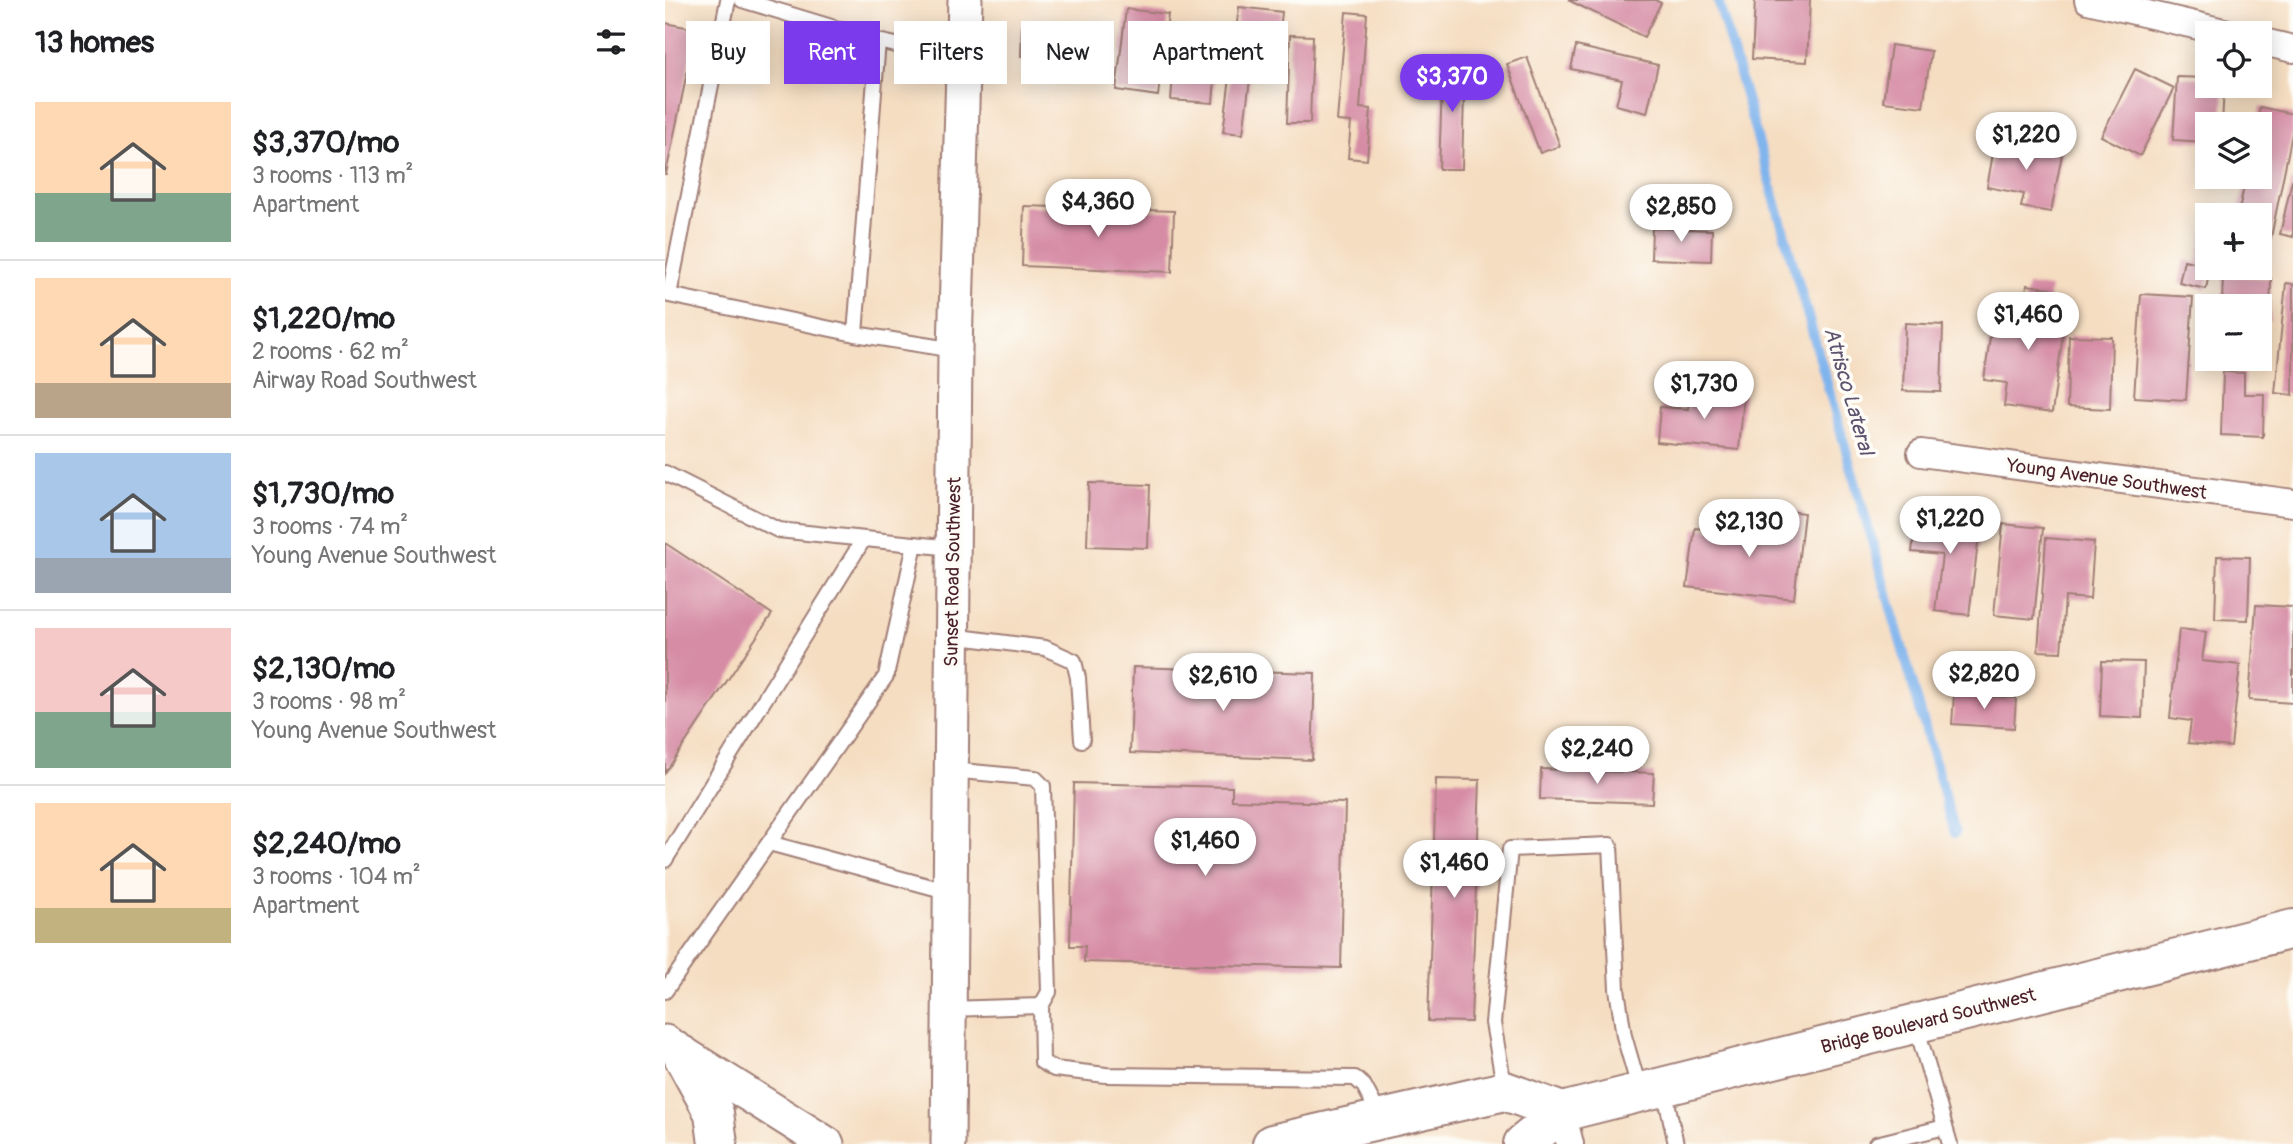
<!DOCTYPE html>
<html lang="en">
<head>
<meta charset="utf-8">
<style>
  :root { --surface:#fff; --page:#f2f2f2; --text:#202124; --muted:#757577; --line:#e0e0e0; --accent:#7c3aed }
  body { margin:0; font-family:Pangolin,sans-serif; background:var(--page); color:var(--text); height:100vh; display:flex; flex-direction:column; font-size:26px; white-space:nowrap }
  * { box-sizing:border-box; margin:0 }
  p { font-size:23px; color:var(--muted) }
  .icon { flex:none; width:38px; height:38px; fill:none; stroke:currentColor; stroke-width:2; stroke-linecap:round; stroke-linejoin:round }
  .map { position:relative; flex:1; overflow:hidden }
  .drawer { display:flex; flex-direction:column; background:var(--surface); width:665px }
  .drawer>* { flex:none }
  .top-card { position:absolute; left:21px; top:21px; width:665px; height:63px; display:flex; gap:14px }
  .buttons { position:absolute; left:1530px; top:21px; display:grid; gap:14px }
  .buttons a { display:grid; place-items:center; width:77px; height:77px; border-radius:0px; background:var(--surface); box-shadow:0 4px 18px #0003; font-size:35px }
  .price { position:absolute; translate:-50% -60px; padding:0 16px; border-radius:24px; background:#fff; color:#222; font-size:23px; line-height:46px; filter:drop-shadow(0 2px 4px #0008) }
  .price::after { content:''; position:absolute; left:50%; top:42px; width:21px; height:16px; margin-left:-10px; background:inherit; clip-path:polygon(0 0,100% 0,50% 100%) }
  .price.current { background:var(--accent); color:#fff }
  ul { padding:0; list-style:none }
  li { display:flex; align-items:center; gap:21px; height:175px; padding:0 35px }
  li+li { border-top:2px solid var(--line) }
  li span { display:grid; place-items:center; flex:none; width:196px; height:140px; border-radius:0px; color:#555 }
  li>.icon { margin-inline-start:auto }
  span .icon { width:84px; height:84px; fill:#fffc; stroke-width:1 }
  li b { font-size:30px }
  h2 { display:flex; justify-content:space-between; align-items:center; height:84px; padding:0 35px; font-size:30px }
  .pill { padding:0 24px; border-radius:0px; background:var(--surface); box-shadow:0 4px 18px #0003; font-size:24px; line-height:63px }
  .pill.current { background:var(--accent); color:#fff }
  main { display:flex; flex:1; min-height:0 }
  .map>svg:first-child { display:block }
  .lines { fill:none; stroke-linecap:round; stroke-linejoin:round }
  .stream { stroke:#7fb4ed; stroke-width:10 }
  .building { fill:#d68ca5 }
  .service-casing { stroke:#a07e76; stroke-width:18 }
  .minor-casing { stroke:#a07e76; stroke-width:30 }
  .tertiary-casing { stroke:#a07e76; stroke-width:37 }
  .secondary-casing { stroke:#a07e76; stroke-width:42 }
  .service { stroke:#fff; stroke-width:14 }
  .minor { stroke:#fff; stroke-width:26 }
  .tertiary { stroke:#fff; stroke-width:33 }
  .secondary { stroke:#fff; stroke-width:38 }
  .labels { text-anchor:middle; stroke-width:7; stroke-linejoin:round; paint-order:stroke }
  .street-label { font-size:19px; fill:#4a1f2b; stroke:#fdfcf7 }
  .water-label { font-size:21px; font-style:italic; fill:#5d536f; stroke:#fdfcf7 }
</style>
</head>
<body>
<main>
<section class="drawer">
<h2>13 homes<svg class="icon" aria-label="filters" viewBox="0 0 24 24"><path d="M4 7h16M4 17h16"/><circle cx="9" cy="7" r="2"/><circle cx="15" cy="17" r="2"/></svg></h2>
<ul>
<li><span style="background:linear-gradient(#ffd9b3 65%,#7fa58c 0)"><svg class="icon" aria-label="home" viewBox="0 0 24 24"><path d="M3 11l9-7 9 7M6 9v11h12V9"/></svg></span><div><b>$3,370/mo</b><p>3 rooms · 113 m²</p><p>Apartment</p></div></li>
<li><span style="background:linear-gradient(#ffd9b3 75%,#b9a48a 0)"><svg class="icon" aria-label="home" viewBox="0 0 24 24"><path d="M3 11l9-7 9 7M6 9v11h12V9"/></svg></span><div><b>$1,220/mo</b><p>2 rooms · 62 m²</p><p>Airway Road Southwest</p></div></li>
<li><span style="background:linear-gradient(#a9c7e8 75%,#9aa5b1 0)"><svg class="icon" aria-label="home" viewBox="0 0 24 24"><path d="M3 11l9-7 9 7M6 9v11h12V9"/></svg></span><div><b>$1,730/mo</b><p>3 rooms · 74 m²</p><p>Young Avenue Southwest</p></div></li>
<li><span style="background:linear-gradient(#f6c9c9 60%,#7fa58c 0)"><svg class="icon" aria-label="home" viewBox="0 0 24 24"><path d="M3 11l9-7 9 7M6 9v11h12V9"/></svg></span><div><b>$2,130/mo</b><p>3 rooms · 98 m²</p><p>Young Avenue Southwest</p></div></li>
<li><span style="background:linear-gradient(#ffd9b3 75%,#c2b280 0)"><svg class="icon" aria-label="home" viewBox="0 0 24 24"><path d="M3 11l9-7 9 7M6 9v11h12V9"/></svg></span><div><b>$2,240/mo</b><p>3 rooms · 104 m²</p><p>Apartment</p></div></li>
</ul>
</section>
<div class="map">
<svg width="1628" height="1144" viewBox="0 0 1628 1144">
  <rect width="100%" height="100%" fill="#fdfcf7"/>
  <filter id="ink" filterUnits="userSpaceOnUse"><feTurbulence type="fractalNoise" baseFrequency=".0143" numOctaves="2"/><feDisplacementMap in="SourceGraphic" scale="14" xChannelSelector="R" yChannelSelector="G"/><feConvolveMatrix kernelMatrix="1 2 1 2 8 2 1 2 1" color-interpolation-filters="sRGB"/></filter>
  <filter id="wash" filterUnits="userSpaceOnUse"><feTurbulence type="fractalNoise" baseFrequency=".00686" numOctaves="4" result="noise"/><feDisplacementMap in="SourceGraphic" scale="28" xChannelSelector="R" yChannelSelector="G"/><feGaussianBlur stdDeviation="1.57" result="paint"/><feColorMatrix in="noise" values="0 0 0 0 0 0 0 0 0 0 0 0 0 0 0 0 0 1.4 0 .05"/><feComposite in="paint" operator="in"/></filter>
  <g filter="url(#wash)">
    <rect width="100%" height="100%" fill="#f5ddc1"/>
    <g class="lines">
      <polyline class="stream" points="1053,0 1290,833"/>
    </g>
    <g id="blocks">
      <g class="building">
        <polygon points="903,0 990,0 996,3 979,37"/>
        <polygon points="1090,0 1145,0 1142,62 1087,59"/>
        <polygon points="574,7 617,12 612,59 588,56 578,134 558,132"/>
        <polygon points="461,9 503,14 493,96 451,90"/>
        <polygon points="681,12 702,14 695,108 706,109 702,160 683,158 686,122 672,121"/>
        <polygon points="0,23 31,29 1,174 0,174"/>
        <polygon points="357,26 441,29 440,59 356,56"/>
        <polygon points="625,35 648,36 645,123 622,123"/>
        <polygon points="511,38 553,42 548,103 506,100"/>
        <polygon points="1226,45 1266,51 1258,107 1218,102"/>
        <polygon points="911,46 993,65 982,113 951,105 957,80 906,69"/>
        <polygon points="862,57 895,146 875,153 842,64"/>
        <polygon points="778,58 800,59 797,169 774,169"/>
        <polygon points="1470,69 1509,88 1475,156 1436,136"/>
        <polygon points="1512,77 1542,78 1542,86 1559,86 1557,124 1542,124 1542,142 1508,140"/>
        <polygon points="1595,107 1628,114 1628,129 1599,272 1586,269 1594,268 1594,215 1573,215 1581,177 1594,177 1594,124 1592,124"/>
        <polygon points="1331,137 1398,149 1386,212 1356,207 1359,194 1322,187"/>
        <polygon points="1627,180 1628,180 1628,237 1615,234"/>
        <polygon points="359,206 509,211 507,272 357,266"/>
        <polygon points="1541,221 1542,268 1545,268 1541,289 1514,283 1519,260 1532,263"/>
        <polygon points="987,228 1047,230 1046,261 986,259"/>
        <polygon points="1558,276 1606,278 1605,321 1594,321 1594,306 1557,306"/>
        <polygon points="1621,283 1628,284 1628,395 1610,393"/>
        <polygon points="1362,285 1385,288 1383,303 1402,305 1387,413 1339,406 1342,383 1319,380 1328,315 1357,318"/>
        <polygon points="1476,294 1528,297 1521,400 1469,397"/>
        <polygon points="1240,323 1278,325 1276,392 1238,391"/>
        <polygon points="1404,336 1447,337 1445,409 1402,407"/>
        <polygon points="1558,372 1579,373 1579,394 1599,394 1598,437 1556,435"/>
        <polygon points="1025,389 1079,394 1074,450 992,442 995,407 1023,409"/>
        <polygon points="424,483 485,485 483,548 422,546"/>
        <polygon points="1109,509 1139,513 1129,599 1022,587 1030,528 1106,537"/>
        <polygon points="1252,511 1316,519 1304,615 1270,611 1277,555 1247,552"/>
        <polygon points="1338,524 1378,528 1369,619 1329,615"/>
        <polygon points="1381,538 1429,542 1425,599 1400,597 1396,652 1373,651"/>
        <polygon points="0,543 107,614 0,773"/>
        <polygon points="1552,556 1585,557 1583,620 1550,619"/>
        <polygon points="1591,605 1628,607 1628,703 1584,700"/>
        <polygon points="1514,629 1541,632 1537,661 1575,665 1566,747 1523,743 1526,721 1505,718"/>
        <polygon points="1437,661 1479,662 1477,718 1435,716"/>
        <polygon points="468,667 650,673 647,760 465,753"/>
        <polygon points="1289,694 1351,698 1349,728 1287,724"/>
        <polygon points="876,769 989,773 987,803 875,799"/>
        <polygon points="771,779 815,780 806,1022 763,1021"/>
        <polygon points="409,783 567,787 567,800 680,803 676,968 419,962 420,946 405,946"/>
      </g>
    </g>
  </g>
  <g filter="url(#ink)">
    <use href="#blocks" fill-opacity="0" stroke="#a07e76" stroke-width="2"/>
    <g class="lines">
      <defs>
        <g id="service">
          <polyline points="63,0 4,295 190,334 290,350"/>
          <polyline points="77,0 213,41"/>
          <polyline points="190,334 213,41 298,60"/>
          <polyline points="0,473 113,530 287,548"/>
          <polyline points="287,636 380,648 409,661 413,678 417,740"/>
          <polyline points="104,843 285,892"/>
          <polyline points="0,860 198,540"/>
          <polyline points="0,991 221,676 250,544"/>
          <polyline points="376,1006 377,1062 389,1069 441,1075 690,1078 699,1086 715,1116"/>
          <polyline points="284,1009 376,1006 384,992 378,786 370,778 286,770"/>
          <polyline points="999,1088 1011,1144"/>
          <polyline points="840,1091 828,1023 845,849 945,845 952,989 959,1036 975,1091"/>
          <polyline points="1280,1127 1285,1144"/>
          <polyline points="1211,1144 1280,1127 1251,1025"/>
        </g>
        <g id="minor">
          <polyline points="1423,0 1563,33"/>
          <polyline points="1594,41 1628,49"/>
          <polyline points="1256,453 1628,503"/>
          <polyline points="897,1112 905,1144"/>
        </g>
        <g id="tertiary">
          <polyline points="0,1042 162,1144"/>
          <polyline points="283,1144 290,350 300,0"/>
        </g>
        <g id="secondary">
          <polyline points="18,1056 49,1113 53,1144"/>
          <polyline points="607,1144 840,1091 897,1112"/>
          <polyline points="858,1144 897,1112 1628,929"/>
        </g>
      </defs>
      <use href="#service" class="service-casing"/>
      <use href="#minor" class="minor-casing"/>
      <use href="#tertiary" class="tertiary-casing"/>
      <use href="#secondary" class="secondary-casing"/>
      <use href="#service" class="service"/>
      <use href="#minor" class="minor"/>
      <use href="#tertiary" class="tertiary"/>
      <use href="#secondary" class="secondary"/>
    </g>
  </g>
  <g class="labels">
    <g class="street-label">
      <text transform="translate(1442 478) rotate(8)" y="7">Young Avenue Southwest</text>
      <text transform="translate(287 572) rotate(-89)" y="7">Sunset Road Southwest</text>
      <text transform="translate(1263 1020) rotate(-14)" y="7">Bridge Boulevard Southwest</text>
    </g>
    <g class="water-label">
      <text transform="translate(1184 391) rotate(74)" y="7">Atrisco Lateral</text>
    </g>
  </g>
</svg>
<div class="buttons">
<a><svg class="icon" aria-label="locate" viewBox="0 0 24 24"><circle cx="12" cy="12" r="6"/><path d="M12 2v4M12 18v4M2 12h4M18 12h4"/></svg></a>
<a><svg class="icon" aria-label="layers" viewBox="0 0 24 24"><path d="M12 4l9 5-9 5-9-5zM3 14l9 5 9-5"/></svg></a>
<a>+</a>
<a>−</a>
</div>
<b class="price current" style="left:787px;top:114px">$3,370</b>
<b class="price" style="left:1361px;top:172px">$1,220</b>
<b class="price" style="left:433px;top:239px">$4,360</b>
<b class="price" style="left:1016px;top:244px">$2,850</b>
<b class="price" style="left:1363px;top:352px">$1,460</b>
<b class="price" style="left:1039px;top:421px">$1,730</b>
<b class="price" style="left:1285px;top:556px">$1,220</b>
<b class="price" style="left:1084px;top:559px">$2,130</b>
<b class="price" style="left:1319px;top:711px">$2,820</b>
<b class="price" style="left:558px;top:713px">$2,610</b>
<b class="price" style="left:932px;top:786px">$2,240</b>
<b class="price" style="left:540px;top:878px">$1,460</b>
<b class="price" style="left:789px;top:900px">$1,460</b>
<div class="top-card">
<a class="pill">Buy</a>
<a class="pill current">Rent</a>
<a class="pill">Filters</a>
<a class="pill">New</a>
<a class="pill">Apartment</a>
</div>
</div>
</main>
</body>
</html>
